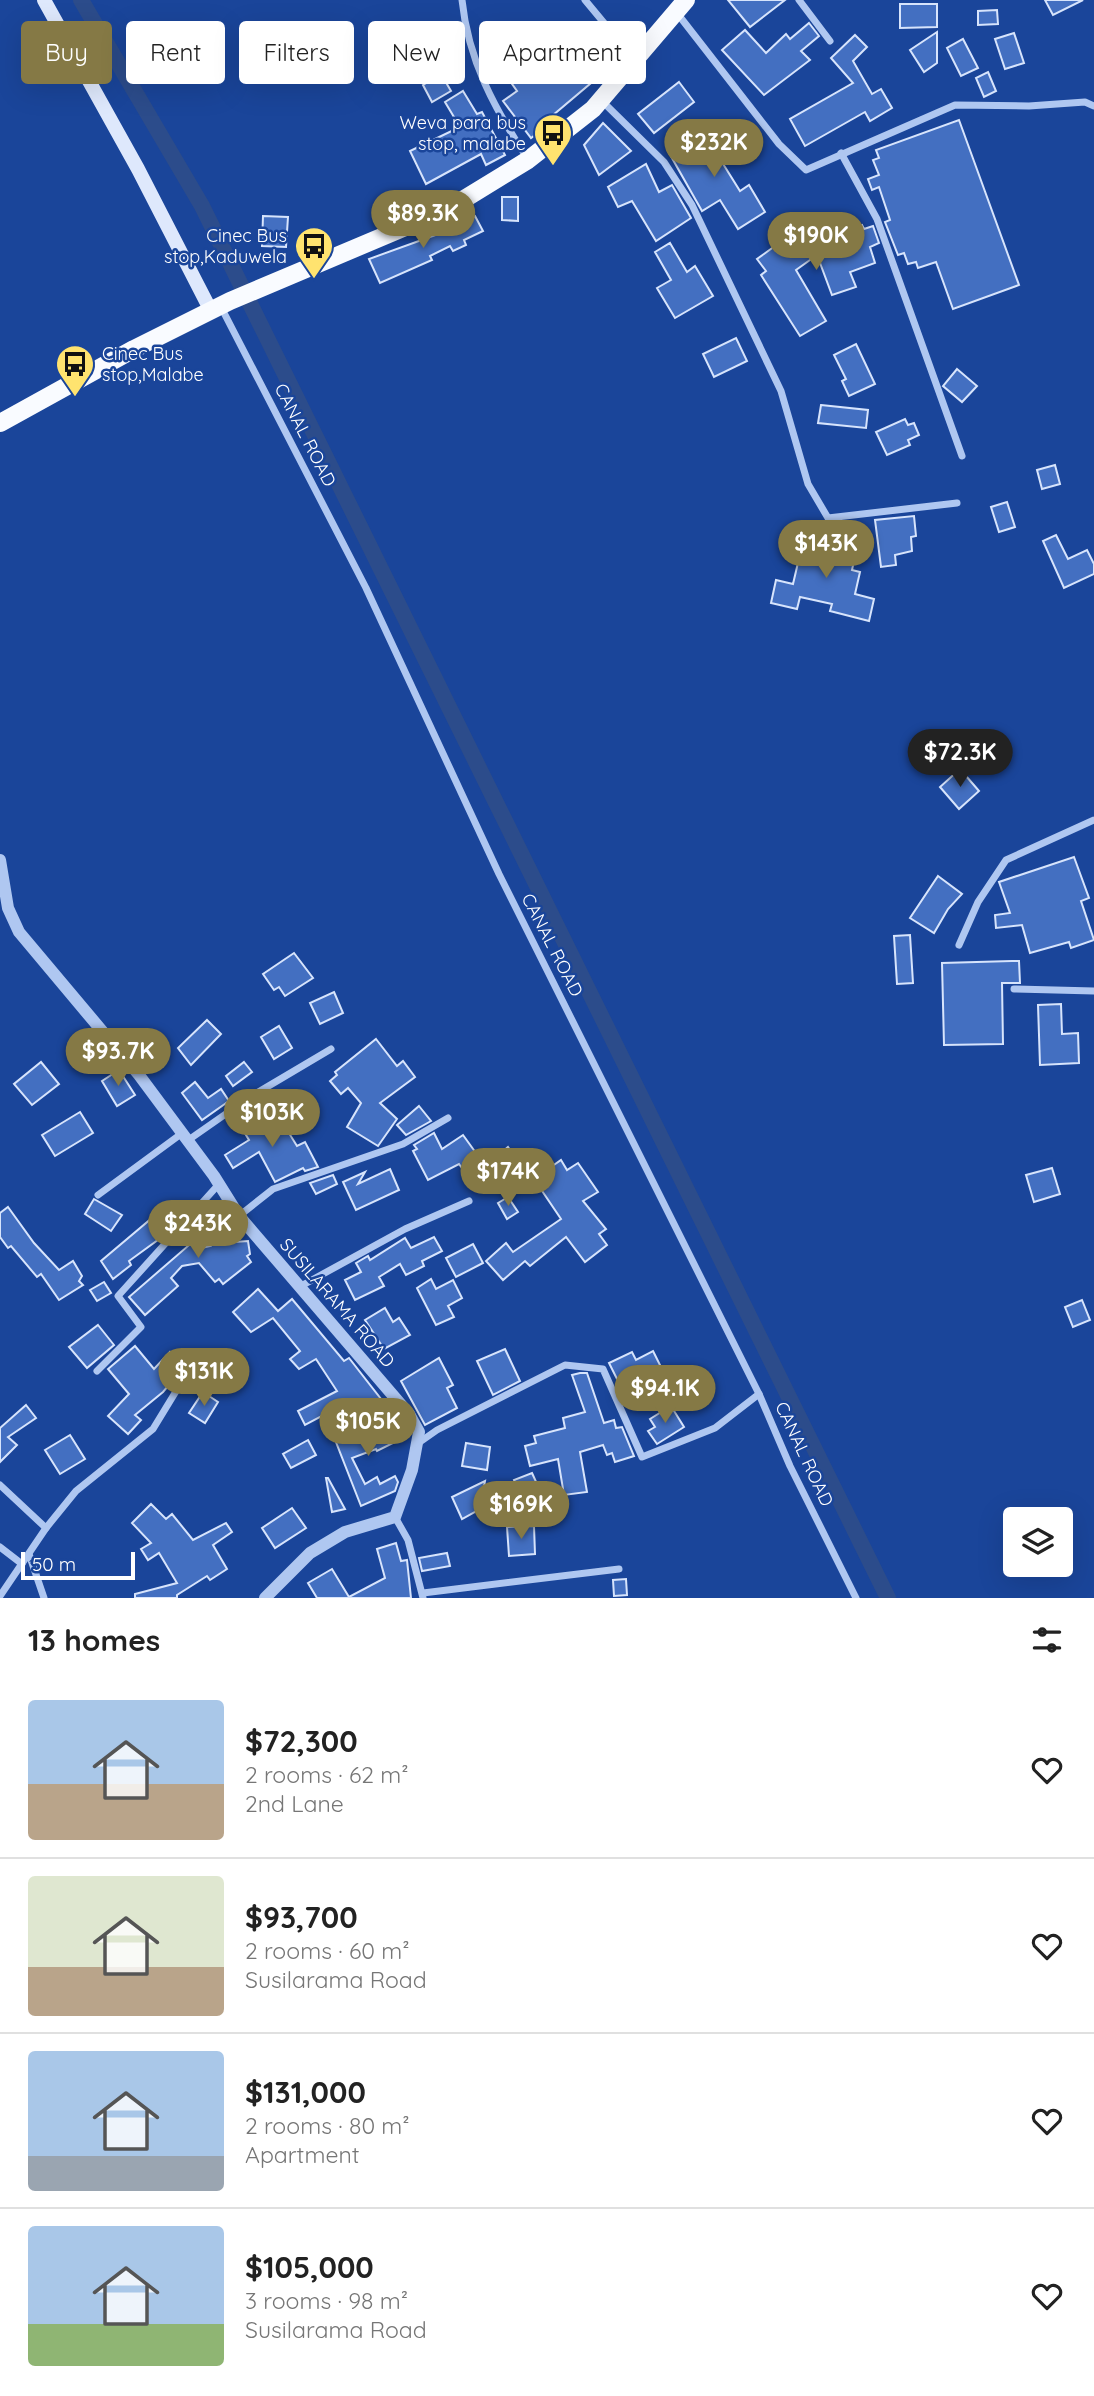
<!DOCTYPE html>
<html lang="en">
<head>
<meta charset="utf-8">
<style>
  :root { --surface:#fff; --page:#f2f2f2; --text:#222; --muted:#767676; --line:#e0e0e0; --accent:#857945 }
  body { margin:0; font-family:Quicksand,sans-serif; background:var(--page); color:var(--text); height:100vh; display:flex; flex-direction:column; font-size:26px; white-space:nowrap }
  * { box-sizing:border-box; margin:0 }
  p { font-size:23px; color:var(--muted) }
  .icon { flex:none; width:38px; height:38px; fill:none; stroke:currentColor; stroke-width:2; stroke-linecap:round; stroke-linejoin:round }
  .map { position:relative; height:1598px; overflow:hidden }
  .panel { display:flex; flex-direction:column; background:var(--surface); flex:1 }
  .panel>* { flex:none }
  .banner { position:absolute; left:21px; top:21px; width:700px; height:63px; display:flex; gap:14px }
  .buttons { position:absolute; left:1003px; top:1507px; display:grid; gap:14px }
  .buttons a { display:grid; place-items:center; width:70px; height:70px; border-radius:7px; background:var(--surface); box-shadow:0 7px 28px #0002; font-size:35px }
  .scale { position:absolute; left:21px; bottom:18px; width:114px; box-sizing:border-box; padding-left:7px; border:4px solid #fff; border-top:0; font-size:19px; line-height:24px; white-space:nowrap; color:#fff; -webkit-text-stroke:5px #1a459a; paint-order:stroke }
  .price { position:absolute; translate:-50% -60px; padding:0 16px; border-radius:24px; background:var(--accent); color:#fff; font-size:23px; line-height:46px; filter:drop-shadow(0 2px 4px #0008) }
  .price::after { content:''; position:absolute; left:50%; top:42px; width:21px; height:16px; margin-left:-10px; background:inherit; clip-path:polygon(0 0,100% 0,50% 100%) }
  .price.current { background:#222; color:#fff }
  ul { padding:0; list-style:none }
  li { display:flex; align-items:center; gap:21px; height:175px; padding:0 28px }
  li+li { border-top:2px solid var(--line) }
  li span { display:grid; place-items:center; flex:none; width:196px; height:140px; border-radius:7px; color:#555 }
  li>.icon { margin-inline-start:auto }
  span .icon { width:84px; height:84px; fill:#fffc; stroke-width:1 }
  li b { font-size:30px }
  h2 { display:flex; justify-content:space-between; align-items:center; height:84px; padding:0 28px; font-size:30px }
  .pill { padding:0 24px; border-radius:7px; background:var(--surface); box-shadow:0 7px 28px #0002; font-size:24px; line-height:63px }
  .pill.current { background:var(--accent); color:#fff }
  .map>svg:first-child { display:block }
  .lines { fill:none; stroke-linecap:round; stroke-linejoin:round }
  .canal { stroke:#2c4c8b; stroke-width:16 }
  .building { fill:#436fc1; stroke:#d7e4fc; stroke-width:2 }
  .minor { stroke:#afc7f1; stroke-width:7 }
  .tertiary { stroke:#afc7f1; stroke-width:12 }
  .secondary { stroke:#dee8fc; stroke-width:14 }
  .primary { stroke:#f9fbff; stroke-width:18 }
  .labels { text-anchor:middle; stroke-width:5; stroke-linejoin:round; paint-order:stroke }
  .poi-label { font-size:18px; fill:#fff; stroke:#1a459a; text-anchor:end }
  .street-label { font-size:18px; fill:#fff; stroke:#1a459a }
</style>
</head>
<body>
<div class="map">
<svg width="1094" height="1598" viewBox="0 0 1094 1598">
  <rect width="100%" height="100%" fill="#1a459a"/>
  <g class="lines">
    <polyline class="canal" points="81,0 202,206 888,1598"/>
  </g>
  <g class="building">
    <polygon points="728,0 785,0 750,27"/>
    <polygon points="1045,0 1083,0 1053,15"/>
    <polygon points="900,4 937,4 937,27 900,28"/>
    <polygon points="997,10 998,24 978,25 978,11"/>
    <polygon points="809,23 819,36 801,51 810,60 764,95 722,50 745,30 766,53 786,34 790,39"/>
    <polygon points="937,32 937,63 924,72 910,50"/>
    <polygon points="1014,33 1024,63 1005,69 995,39"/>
    <polygon points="495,35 508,51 530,37 545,56 554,50 562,60 569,54 591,83 552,116 555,120 531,138 503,101 517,91 483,43"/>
    <polygon points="855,35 867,47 853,61 872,94 881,89 892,108 870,121 865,112 805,146 790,119 853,83 831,58"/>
    <polygon points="963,39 978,68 961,76 947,48"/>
    <polygon points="988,72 996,91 984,97 976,78"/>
    <polygon points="441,74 451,91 432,102 423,85"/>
    <polygon points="679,82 694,102 654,133 638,114"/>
    <polygon points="463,91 477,114 482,112 505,155 486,165 481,154 426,184 410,151 460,127 445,102"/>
    <polygon points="959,120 1019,285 953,309 936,262 918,268 916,262 908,264 904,253 898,255 885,222 890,220 879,187 872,190 868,179 879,175 873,160 879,158 876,150"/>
    <polygon points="603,123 631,151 599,175 584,145"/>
    <polygon points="706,128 719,149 715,151 740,191 749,185 765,212 738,229 720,200 702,211 668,151"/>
    <polygon points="646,164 659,192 672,185 691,218 656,241 632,201 618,207 608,187"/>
    <polygon points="502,197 518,197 518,221 502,220"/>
    <polygon points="263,216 288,217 286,247 262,246"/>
    <polygon points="475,216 483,231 464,240 466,245 453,251 450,246 430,256 432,260 380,283 369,259 441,233"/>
    <polygon points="862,225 864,229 873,226 879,243 870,247 875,263 850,272 856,287 832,295 817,255 796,270 826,321 800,336 761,275 766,271 757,259 786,238 790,244 795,240 802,250 845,235 844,231"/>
    <polygon points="670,243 687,272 695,266 713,296 675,318 657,288 671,280 655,252"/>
    <polygon points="736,338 747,361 714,377 703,354"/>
    <polygon points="856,344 875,384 849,396 842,381 846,379 834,355"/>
    <polygon points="957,369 977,386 962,402 943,386"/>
    <polygon points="821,405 868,410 866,428 818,423"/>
    <polygon points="905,419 908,425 914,423 919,435 908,440 910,445 887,455 876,432"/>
    <polygon points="1055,465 1060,484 1042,489 1037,470"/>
    <polygon points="1007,502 1015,527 999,532 991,507"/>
    <polygon points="914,516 916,536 911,537 912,551 895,555 896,565 881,567 875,520"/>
    <polygon points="821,532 854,539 850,561 854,561 852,570 860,572 855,594 874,599 869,621 830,611 832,604 800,597 797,609 771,603 776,580 793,584 801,550 816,553"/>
    <polygon points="1056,535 1068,559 1087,550 1094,564 1094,574 1064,588 1043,541"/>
    <polygon points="960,769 979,791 959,809 940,787"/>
    <polygon points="1074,857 1089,898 1081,901 1094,940 1071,948 1069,942 1030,953 1022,925 996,928 995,915 1010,913 999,882"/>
    <polygon points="938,876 962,894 948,909 934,933 910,918"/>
    <polygon points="910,935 913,983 897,984 894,936"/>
    <polygon points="294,953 313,978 285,996 279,987 274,990 263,974"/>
    <polygon points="1012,961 1019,961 1020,983 1002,983 1003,1044 944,1045 942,963"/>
    <polygon points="334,992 343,1013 320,1024 310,1003"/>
    <polygon points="1061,1004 1062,1034 1078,1033 1079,1063 1040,1065 1038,1005"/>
    <polygon points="207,1020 221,1034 191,1065 178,1048"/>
    <polygon points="279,1026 292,1048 274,1059 261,1037"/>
    <polygon points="376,1039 397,1066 403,1061 415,1077 380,1103 397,1119 378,1146 347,1127 361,1103 348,1088 341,1094 330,1081 337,1075 335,1072"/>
    <polygon points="41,1062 59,1084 32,1105 14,1084"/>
    <polygon points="244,1062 252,1072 233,1086 226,1076"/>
    <polygon points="119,1070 135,1095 117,1106 102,1081"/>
    <polygon points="195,1082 208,1098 221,1089 229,1101 202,1120 182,1093"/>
    <polygon points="419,1106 431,1121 406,1135 397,1125"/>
    <polygon points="80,1112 93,1133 55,1156 42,1135"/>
    <polygon points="253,1113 261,1127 279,1117 297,1146 305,1142 318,1167 305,1171 303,1168 275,1182 259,1152 233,1168 225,1155 249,1140 238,1122"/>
    <polygon points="434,1133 442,1149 463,1135 481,1160 464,1171 459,1164 428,1180 413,1151 417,1149 414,1145"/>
    <polygon points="508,1147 520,1163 509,1172 496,1157"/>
    <polygon points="561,1160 567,1170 578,1163 598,1192 583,1201 606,1229 599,1234 607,1245 585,1262 566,1237 530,1266 525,1261 503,1280 486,1261 506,1243 513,1252 561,1219 534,1179"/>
    <polygon points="1052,1168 1060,1194 1034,1202 1026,1175"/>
    <polygon points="390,1169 399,1190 356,1210 343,1182 365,1172 358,1184"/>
    <polygon points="333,1175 337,1184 316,1194 310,1183"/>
    <polygon points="508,1197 518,1212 507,1219 498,1203"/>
    <polygon points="94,1199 122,1215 111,1231 85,1214"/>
    <polygon points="210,1204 234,1223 219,1243 248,1241 250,1254 247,1256 251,1262 223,1284 219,1279 215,1282 199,1263 182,1266 171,1278 178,1286 145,1315 129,1297 196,1239 202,1245 198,1249 210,1246 193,1232 201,1223 197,1220"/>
    <polygon points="8,1207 34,1243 59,1270 73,1261 82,1276 79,1281 83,1285 59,1300 41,1274 37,1277 11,1246 8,1248 0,1237 0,1213"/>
    <polygon points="152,1218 166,1234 129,1261 131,1265 113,1279 101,1261"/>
    <polygon points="434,1237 442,1251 422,1261 424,1266 406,1275 400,1264 379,1277 384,1286 355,1300 345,1280 361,1272 356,1263 368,1256 370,1260 405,1238 411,1248"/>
    <polygon points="473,1244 483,1263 456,1277 446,1258"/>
    <polygon points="431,1279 436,1289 453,1280 462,1298 448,1306 454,1317 436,1325 417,1288"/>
    <polygon points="104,1282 111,1293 97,1301 90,1290"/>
    <polygon points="258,1289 278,1311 292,1299 344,1361 349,1358 381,1399 357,1413 350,1401 305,1425 298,1411 337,1391 316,1359 299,1369 290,1359 300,1351 273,1318 251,1332 233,1312"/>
    <polygon points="1082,1300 1090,1320 1073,1327 1065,1307"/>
    <polygon points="385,1308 393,1322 399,1318 410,1335 384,1349 365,1320"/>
    <polygon points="98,1325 114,1345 87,1368 69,1347"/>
    <polygon points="135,1346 154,1369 170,1352 185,1366 163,1392 135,1415 141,1420 128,1434 108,1416 129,1394 108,1369"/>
    <polygon points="505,1349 520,1381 493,1395 477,1361"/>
    <polygon points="653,1351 662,1369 622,1389 609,1363 632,1352 636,1360"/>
    <polygon points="439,1358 453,1385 447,1388 457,1408 425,1425 401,1381"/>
    <polygon points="580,1373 587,1373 604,1423 614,1420 616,1428 622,1427 634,1456 615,1462 612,1453 607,1455 603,1445 580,1452 587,1492 564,1495 558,1459 530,1466 525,1446 536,1443 534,1436 565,1428 563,1418 585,1412 572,1375"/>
    <polygon points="203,1392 218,1402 205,1423 189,1413"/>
    <polygon points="26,1405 36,1418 8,1437 17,1445 0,1462 0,1428"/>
    <polygon points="671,1406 684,1427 657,1444 648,1431 655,1427 650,1419"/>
    <polygon points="396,1419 405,1437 377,1451 376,1449 352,1458 365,1484 377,1477 380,1484 395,1476 398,1482 395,1491 361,1506 334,1437 358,1427 361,1436"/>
    <polygon points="70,1435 85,1459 60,1474 45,1450"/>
    <polygon points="308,1440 316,1455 291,1468 283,1454"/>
    <polygon points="466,1443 490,1447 487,1470 462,1466"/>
    <polygon points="532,1473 543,1497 504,1513 496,1494 516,1485 514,1480"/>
    <polygon points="326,1478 328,1478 345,1509 332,1512"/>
    <polygon points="485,1481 480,1509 462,1519 452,1497"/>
    <polygon points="151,1504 166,1519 172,1514 193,1540 226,1523 232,1532 213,1545 227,1569 210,1580 207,1576 177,1595 177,1598 135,1598 135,1594 177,1583 159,1553 148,1560 141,1549 151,1543 132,1523"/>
    <polygon points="292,1508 306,1528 275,1548 262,1528"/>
    <polygon points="534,1526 535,1554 509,1556 507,1527"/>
    <polygon points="396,1543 401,1561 407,1560 411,1598 317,1598 308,1583 332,1569 349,1597 385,1578 377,1549"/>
    <polygon points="447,1553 450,1566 422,1571 419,1558"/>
    <polygon points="626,1579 627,1595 614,1596 613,1580"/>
  </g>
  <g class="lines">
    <g class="minor">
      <path d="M462,0C468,60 495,110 528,159"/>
      <polyline points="585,0 634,59"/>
      <polyline points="799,0 830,41"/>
      <polyline points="677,13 779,144 806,170 955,105 1029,106 1085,102 1094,106"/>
      <polyline points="601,100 664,162 692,205 781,391 808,484 828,518 957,503"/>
      <polyline points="841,153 877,219 962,456"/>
      <polyline points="221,307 366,588 499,874 759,1394 790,1466 856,1598"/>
      <polyline points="959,945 978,902 1006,860 1094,820"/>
      <polyline points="1014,989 1094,991"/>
      <polyline points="187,1141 250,1097 331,1049"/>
      <polyline points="98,1195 181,1134"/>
      <polyline points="239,1216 273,1189 403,1144 448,1118"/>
      <polyline points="301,1286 405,1229 469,1201"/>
      <polyline points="97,1371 141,1327 118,1296 219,1184"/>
      <polyline points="417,1444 437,1430 565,1365 603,1369 642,1457 715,1428 759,1394"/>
      <polyline points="0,1485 46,1528"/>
      <polyline points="395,1517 408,1540 423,1598"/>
      <polyline points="0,1547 22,1564"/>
      <polyline points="29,1554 44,1598"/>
      <polyline points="423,1593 619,1569"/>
      <polyline points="0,1596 46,1528 76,1491 153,1429 189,1370"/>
    </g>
    <polyline class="tertiary" points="0,860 8,908 19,932 139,1075 214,1176 239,1216 409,1414 419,1432 412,1470 395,1517 345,1532 310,1553 265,1598"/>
    <polyline class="secondary" points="44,0 138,169 211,311"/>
    <polyline class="primary" points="0,423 134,349 230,301 448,209 528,160 593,109 686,0"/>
  </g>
  <defs>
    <symbol id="bus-pin" viewBox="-11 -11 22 30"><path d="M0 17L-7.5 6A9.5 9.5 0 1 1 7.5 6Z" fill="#ffe36f" stroke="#1a459a"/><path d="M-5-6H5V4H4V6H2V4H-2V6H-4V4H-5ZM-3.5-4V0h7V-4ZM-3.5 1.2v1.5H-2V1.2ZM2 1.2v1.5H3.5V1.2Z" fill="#111"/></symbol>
  </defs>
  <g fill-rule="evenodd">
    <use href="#bus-pin" x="531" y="111" width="44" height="60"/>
    <use href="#bus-pin" x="292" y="224" width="44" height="60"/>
    <use href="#bus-pin" x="53" y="342" width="44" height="60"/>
  </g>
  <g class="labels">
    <g class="poi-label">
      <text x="526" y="129">Weva para bus<tspan x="526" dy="21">stop, malabe</tspan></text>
      <text x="287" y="242">Cinec Bus<tspan x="287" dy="21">stop,Kaduwela</tspan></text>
      <text x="102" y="360" text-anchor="start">Cinec Bus<tspan x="102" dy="21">stop,Malabe</tspan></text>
    </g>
    <g class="street-label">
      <text transform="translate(305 435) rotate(63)" y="6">CANAL ROAD</text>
      <text transform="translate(552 945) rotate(63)" y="6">CANAL ROAD</text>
      <text transform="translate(337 1303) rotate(49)" y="6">SUSILARAMA ROAD</text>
      <text transform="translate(804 1454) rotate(65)" y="6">CANAL ROAD</text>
    </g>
  </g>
</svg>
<div class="buttons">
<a><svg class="icon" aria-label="layers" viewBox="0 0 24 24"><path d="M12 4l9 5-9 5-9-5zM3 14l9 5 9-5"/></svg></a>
</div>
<div class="scale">50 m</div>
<b class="price" style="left:714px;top:179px">$232K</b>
<b class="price" style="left:423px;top:250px">$89.3K</b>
<b class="price" style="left:816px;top:272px">$190K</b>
<b class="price" style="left:826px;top:580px">$143K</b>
<b class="price current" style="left:960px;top:789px">$72.3K</b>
<b class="price" style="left:118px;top:1088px">$93.7K</b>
<b class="price" style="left:272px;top:1149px">$103K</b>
<b class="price" style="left:508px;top:1208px">$174K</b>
<b class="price" style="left:198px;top:1260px">$243K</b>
<b class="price" style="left:204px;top:1408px">$131K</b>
<b class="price" style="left:665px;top:1425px">$94.1K</b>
<b class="price" style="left:368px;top:1458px">$105K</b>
<b class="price" style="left:521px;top:1541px">$169K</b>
<div class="banner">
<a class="pill current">Buy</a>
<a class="pill">Rent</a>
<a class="pill">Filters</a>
<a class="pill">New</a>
<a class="pill">Apartment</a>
</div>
</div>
<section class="panel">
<h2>13 homes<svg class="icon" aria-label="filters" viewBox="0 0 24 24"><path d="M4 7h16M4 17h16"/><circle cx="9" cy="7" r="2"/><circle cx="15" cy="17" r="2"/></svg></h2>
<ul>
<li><span style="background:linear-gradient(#a9c7e8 60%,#b9a48a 0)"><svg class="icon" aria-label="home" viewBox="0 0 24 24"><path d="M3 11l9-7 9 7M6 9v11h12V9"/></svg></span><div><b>$72,300</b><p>2 rooms · 62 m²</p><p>2nd Lane</p></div><svg class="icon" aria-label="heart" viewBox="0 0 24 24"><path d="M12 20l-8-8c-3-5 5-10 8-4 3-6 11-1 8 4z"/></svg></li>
<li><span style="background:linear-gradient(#dfe7d0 65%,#b9a48a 0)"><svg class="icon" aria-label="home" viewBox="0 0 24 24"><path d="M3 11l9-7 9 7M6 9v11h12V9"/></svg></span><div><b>$93,700</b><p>2 rooms · 60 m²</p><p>Susilarama Road</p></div><svg class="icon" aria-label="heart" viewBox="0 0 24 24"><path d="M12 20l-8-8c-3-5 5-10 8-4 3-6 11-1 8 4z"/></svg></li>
<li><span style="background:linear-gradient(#a9c7e8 75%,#9aa5b1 0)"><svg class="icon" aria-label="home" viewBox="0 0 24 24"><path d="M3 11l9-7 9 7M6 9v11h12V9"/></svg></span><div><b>$131,000</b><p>2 rooms · 80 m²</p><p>Apartment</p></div><svg class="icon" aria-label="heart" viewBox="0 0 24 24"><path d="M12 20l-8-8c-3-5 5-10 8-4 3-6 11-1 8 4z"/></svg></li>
<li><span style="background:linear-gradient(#a9c7e8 70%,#8fb573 0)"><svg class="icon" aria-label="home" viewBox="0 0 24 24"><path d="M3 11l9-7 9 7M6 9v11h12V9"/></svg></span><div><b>$105,000</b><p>3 rooms · 98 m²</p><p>Susilarama Road</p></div><svg class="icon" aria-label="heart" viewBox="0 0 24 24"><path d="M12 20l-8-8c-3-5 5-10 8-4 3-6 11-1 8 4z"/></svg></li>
</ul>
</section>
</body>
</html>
